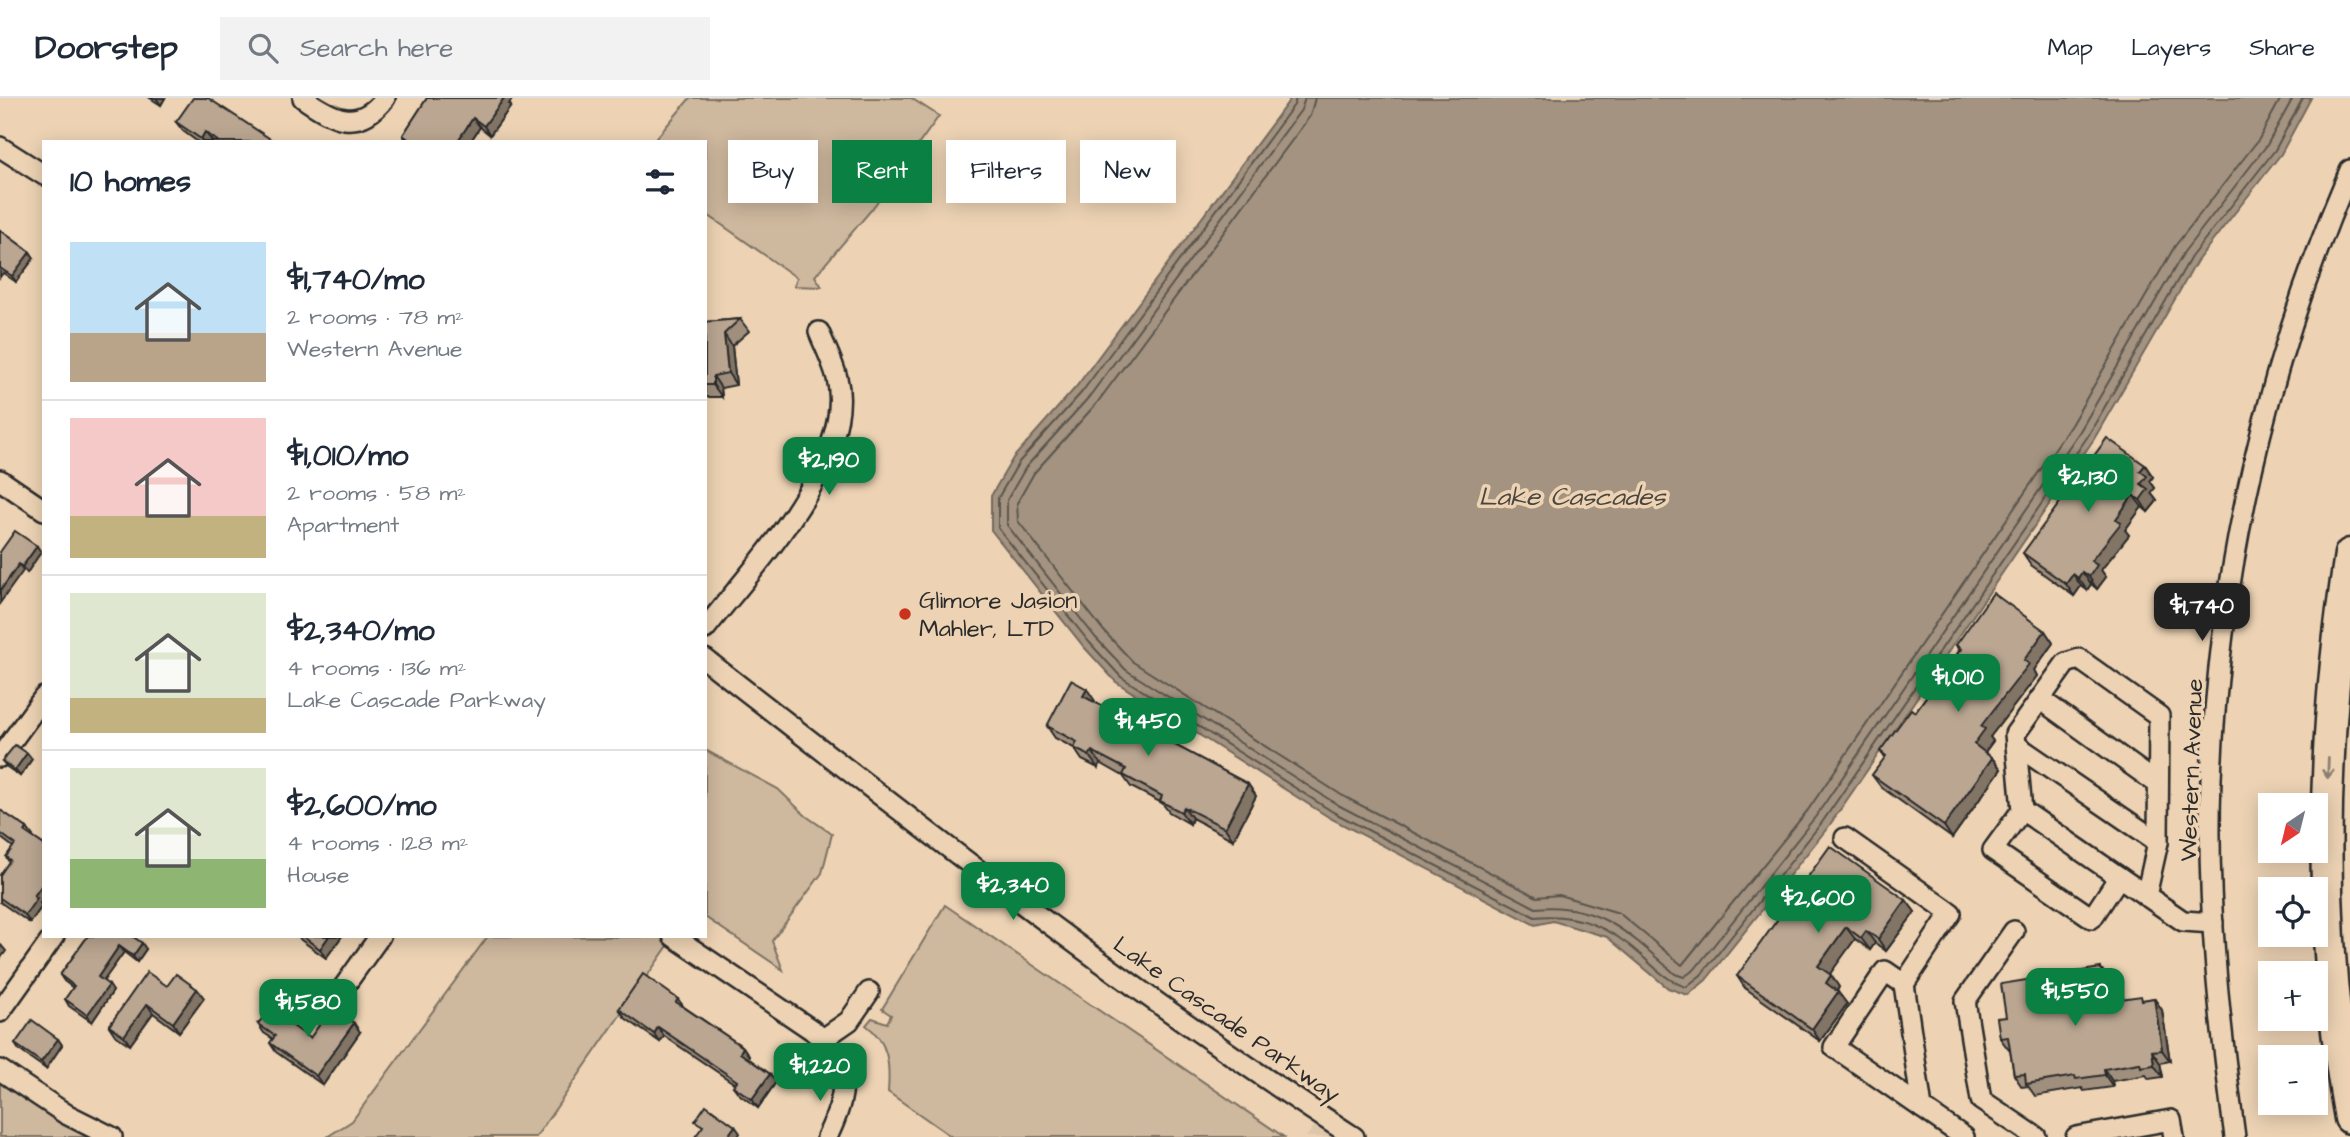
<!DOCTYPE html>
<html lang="en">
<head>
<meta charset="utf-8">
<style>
  :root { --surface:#fff; --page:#f2f2f3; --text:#1f2937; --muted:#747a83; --line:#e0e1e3; --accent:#0b8043 }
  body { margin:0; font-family:"Architects Daughter",sans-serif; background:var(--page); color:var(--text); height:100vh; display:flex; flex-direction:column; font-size:26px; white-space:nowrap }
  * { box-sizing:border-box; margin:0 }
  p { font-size:23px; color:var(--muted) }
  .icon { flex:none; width:38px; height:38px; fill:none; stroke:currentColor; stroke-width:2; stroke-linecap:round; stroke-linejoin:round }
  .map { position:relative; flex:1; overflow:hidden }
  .panel { position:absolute; left:42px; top:42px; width:665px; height:798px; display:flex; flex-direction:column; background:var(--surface); border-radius:0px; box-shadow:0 4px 18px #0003 }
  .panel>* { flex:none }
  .top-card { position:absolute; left:728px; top:42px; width:665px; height:63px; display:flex; gap:14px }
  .needle { width:46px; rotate:215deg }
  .fabs { position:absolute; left:2258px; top:695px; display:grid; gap:14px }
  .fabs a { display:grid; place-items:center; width:70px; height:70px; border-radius:0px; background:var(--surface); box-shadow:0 4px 18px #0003; font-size:35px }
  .price { position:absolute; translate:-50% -60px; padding:0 16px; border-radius:14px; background:var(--accent); color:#fff; font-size:23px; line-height:46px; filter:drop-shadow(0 2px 4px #0008) }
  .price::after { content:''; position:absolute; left:50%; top:42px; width:21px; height:16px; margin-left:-10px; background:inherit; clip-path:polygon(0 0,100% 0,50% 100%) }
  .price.current { background:#222; color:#fff }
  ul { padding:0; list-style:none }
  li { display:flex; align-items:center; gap:21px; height:175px; padding:0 28px }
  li+li { border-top:2px solid var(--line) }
  li span { display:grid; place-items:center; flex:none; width:196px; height:140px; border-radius:0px; color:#555 }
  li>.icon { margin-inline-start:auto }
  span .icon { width:84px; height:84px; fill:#fffc; stroke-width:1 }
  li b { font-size:30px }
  h2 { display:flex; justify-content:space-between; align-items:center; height:84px; padding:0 28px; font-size:30px }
  .tag { padding:0 24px; border-radius:0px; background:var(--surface); box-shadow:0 4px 18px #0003; font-size:24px; line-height:63px }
  .tag.current { background:var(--accent); color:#fff }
  header { display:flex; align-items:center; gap:42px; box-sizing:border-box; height:98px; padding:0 35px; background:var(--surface); border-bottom:2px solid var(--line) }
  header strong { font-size:33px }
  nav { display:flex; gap:38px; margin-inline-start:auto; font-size:24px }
  .search { width:490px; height:63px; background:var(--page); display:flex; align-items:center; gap:18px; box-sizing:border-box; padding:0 24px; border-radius:0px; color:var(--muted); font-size:26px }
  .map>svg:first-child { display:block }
  .built { fill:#dec6aa }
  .green { fill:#ceb89e; stroke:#7c7264; stroke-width:2 }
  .water { fill:#a39380; stroke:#73695e; stroke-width:2 }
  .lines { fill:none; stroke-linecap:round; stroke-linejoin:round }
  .shore { stroke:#5b554d; stroke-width:2 }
  .minor-casing { stroke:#2b2b2b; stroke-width:24 }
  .highway-casing { stroke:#2b2b2b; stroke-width:35 }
  .minor { stroke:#edd3b4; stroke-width:19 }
  .highway { stroke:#edd3b4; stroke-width:30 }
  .wall { fill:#a08f7d; stroke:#2b2b2b; stroke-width:2 }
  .shaded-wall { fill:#827466; stroke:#2b2b2b; stroke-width:2 }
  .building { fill:#baa691; stroke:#2b2b2b; stroke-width:2 }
  .oneway { stroke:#8c7f70 }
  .poi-dot { fill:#c8321e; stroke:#edd3b4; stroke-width:2.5 }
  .labels { text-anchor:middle; stroke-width:7; stroke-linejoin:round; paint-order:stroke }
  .poi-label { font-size:24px; fill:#2b2b2b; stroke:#edd3b4; text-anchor:start }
  .street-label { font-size:24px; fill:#2b2b2b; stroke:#edd3b4 }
  .water-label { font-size:26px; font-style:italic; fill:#494540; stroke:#edd3b4 }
</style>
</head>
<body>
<header>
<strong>Doorstep</strong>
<div class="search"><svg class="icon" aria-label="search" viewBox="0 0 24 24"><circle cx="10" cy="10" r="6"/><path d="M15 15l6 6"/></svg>Search here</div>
<nav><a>Map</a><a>Layers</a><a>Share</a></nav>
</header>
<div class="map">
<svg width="2350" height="1039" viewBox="0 0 2350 1039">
  <rect width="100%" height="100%" fill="#edd3b4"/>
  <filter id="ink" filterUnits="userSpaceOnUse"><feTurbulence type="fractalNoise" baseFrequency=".0143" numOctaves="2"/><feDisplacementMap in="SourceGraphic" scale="14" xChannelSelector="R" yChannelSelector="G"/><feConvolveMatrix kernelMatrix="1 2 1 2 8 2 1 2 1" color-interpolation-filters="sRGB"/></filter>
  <g filter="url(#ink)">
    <polygon class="built" points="1322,1018 1354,1039 1306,1039"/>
    <g class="green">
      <polygon points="690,0 911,0 939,18 872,111 815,178 822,189 794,188 797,180 705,115 705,44 653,44"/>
      <polygon points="705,652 778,691 806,718 832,736 822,775 772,843 783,872 705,819"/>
      <path d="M945,807L1284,1039H952L888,994C890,967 889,944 866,927L872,920L887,925L891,917L882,911Z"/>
      <polygon points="488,838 674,839 536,1039 327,1039 352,1023"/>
      <polygon points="0,972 112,1039 0,1039"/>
    </g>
    <polygon class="water" points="1291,0 2311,0 2281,56 2197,163 2094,341 1829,728 1706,882 1688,897 1668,890 1607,839 1553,823 1535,827 1330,720 1116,584 1084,549 991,432 991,398 1013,360 1076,289"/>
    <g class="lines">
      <g class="shore">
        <path d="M1296,0L1294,7L1082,294L1019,364L998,400V430L1089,544L1121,579L1333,714L1535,819C1578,815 1610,829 1642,858C1656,871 1668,883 1686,889L1701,877L1823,723L2088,338L2191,159L2275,52L2303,0"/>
        <path d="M1305,0L1301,12L1089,299L1026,369L1007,402V427L1095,539L1126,572L1338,707L1536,810C1599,804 1631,837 1675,876L1684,879L1695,871L1816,718L2080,333L2184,154L2267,47L2293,0"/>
        <polyline points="1315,0 1310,18 1097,305 1034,375 1017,405 1018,423 1103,532 1133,564 1343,698 1537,799 1559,797 1619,815 1682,867 1808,712 2071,327 2175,148 2259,41 2281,0"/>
      </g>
      <defs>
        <g id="minor">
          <path d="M303,0C333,21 358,35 385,0"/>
          <polyline points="0,49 44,77"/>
          <polyline points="0,382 44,412"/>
          <path d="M705,531C752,471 857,361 837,280C833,264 825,249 819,234"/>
          <path d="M705,561C917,726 1128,893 1354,1039"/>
          <polyline points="2040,601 2158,686"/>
          <polyline points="2016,647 2158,744"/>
          <polyline points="0,659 44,599"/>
          <polyline points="2022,712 2183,823 2213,825"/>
          <polyline points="1845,740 1951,815 1904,886 1885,873 1834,949 1964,1039"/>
          <polyline points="2119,779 2092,820 1993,752 2022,712 2015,636 2066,565 2079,561 2159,618 2158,744 2146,798"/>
          <polyline points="2014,833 1965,903 1981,1002 2036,1039"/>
          <path d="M673,838L812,932C853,965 848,996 827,1039"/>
          <polyline points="1904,886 1922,1010"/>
          <polyline points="333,904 380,838"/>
          <polyline points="0,914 54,838"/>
          <polyline points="823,941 849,923 869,894"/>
          <polyline points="0,972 66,1016 112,1039"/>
          <polyline points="2076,1039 2171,1022 2174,1039"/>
          <path d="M2235,1039C2219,920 2206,801 2211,681C2219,473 2267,264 2350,72"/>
        </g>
        <path id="highway" d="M2350,456C2321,643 2316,833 2350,1020"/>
      </defs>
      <use href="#minor" class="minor-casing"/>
      <use href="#highway" class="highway-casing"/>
      <use href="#minor" class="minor"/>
      <use href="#highway" class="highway"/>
    </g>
    <g class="wall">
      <polygon points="150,0 165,0 161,7"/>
      <polygon points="427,0 513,0 509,6 511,8 490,37 480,29 470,44 407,44 403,37"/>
      <polygon points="176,24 275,44 198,44 183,33"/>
      <polygon points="0,132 30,154 34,160 16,184 3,175 0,179"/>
      <polygon points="740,221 749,233 732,248 736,287 721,290 722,299 705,299 705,224"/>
      <polygon points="2145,367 2153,379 2150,383 2155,390 2151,395 2157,403 2148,414 2142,409 2125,432 2129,437 2101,472 2106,479 2097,491 2091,486 2087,492 2081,488 2074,498 2031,467 2023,455"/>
      <polygon points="2045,533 2053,545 2034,572 2037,578 1990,639 1993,643 1985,654 1992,660 2001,671 1952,740 1881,689 1872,677 1885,660 1880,653 1915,614 1959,553 1956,547"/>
      <polygon points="1095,603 1094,604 1248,686 1256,698 1233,742 1192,720 1190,726 1169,714 1162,705 1131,689 1123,678 1100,665 1098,670 1082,662 1074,650 1055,640 1047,628"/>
      <polygon points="27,655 32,661 20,678 7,669 2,663"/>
      <polygon points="0,712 27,730 32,739 44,747 44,800 40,805 42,808 30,825 0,804 0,777 9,764 6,759 13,749 0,739"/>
      <polygon points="1906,802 1915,814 1886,853 1875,845 1870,852 1855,841 1829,876 1839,889 1837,893 1847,906 1820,943 1745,890 1737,878"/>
      <polygon points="88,838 135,838 134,839 146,851 137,864 124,854 103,883 113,893 92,924 69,908 65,901 73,890 64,883 60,877"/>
      <polygon points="298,838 342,838 326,860 301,842"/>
      <polygon points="2109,882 2112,902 2144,902 2154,900 2162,912 2170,963 2160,965 2163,979 2149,981 2146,977 2112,983 2113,989 2084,993 2082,990 2035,998 2028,988 2022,989 2014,977 2010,952 2009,952 2000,940 2006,919"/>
      <polygon points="167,888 197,891 204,900 179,934 153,915 130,947 115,937 109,928"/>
      <polygon points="678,901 684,909 743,949 749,958 748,960 770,976 776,984 758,1010 739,996 733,988 735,986 664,938 660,944 625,920 619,911"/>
      <polygon points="258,926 310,940 360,934 323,987 276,954 270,945 273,941 264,935"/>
      <polygon points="58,941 62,947 46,971 19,952 15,946"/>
    </g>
    <g class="shaded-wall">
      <polygon points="156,0 165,0 161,7"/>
      <polygon points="504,0 513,0 509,6 511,8 490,37 484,28"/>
      <polygon points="473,20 480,29 470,44 457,44"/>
      <polygon points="205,34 212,43 211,44 203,44 201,41"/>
      <polygon points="30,154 34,160 16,184 12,178"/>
      <polygon points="724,236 732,248 736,287 728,275"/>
      <polygon points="713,278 721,290 722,299 713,287"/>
      <polygon points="2145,367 2153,379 2150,383 2155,390 2151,395 2157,403 2148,414 2140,402 2140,373"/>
      <polygon points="2133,397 2142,409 2125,432 2129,437 2101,472 2106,479 2097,491 2089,479 2091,463 2116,421"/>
      <polygon points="37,448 41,454 27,475 22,469"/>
      <polygon points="19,466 23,473 0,505 0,493"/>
      <polygon points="2082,474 2091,486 2087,492 2078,480"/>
      <polygon points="2073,476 2081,488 2074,498 2066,486"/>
      <polygon points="2045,533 2053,545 2034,572 2037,578 1990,639 1993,643 1982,658 1974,646 1981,628 2024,562"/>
      <polygon points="1087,591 1095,603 1091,610 1083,598"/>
      <polygon points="1092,653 1100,665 1098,670 1089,658"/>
      <polygon points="27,655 32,661 20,678 15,672"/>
      <polygon points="1992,660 2001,671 1952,740 1944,728"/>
      <polygon points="1248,686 1256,698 1233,742 1225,730"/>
      <polygon points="1184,709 1192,720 1190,726 1181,714"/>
      <polygon points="27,730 33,738 30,742 25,734"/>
      <polygon points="44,784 44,800 40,805 42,808 30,825 25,817 34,798"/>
      <polygon points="1906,802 1915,814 1886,853 1878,841"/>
      <polygon points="1846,829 1855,841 1827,880 1818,868"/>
      <polygon points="1866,833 1875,845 1870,852 1861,840"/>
      <polygon points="329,838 342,838 326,860 320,851"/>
      <polygon points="142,845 146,851 137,864 133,858"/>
      <polygon points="0,846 6,853 0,861"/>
      <polygon points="119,848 124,854 102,885 98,879"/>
      <polygon points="2101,870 2109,882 2114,915 2106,903"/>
      <polygon points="1831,877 1839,889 1834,897 1826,885"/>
      <polygon points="109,887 113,893 92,924 87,917"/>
      <polygon points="197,891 204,900 179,934 173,925"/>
      <polygon points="1838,894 1847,906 1820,943 1812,931"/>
      <polygon points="2154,900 2162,912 2170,963 2162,952"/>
      <polygon points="147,906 153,915 130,947 124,938"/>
      <polygon points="354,925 360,934 323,987 316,978"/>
      <polygon points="658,929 664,938 660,944 654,936"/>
      <polygon points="58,941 62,947 46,971 41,964"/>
      <polygon points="743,949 749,958 746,963 740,955"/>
      <polygon points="2152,953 2160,965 2163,979 2154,967"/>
      <polygon points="2104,971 2112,983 2113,989 2105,977"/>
      <polygon points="770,976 776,984 758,1010 752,1001"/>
      <polygon points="735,1028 740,1035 738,1039 727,1039"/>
    </g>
    <g class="building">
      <polygon points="193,0 208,0 275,44 219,44 205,34 201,41 176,24"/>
      <polygon points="427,0 504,0 484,28 473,20 457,44 412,44 403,37"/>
      <polygon points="0,132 30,154 12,178 0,170"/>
      <polygon points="740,221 724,236 728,275 713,278 713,287 705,287 705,224"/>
      <polygon points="2107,340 2145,367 2140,373 2147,378 2141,386 2148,391 2140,402 2133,397 2116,421 2121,425 2091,463 2097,467 2089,479 2082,474 2078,480 2073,476 2066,486 2023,455"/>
      <polygon points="15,433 37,448 22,469 19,466 0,493 0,454"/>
      <polygon points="1993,495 2045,533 2024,562 2029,566 1981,628 1985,631 1974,646 1992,660 1944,728 1872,677 1886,658 1880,653 1911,611 1915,614 1961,551 1956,547"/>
      <polygon points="1071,582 1087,591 1083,598 1248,686 1225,730 1184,709 1181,714 1160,703 1162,698 1123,677 1126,671 1092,653 1089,658 1074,650 1077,644 1047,628"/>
      <polygon points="15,647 27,655 15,672 2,663"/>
      <polygon points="0,712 27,730 25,734 44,747 44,784 34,798 37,800 25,817 0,800 0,777 10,762 6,759 15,746 0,735"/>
      <polygon points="1830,748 1906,802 1878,841 1866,833 1861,840 1846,829 1818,868 1831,877 1826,885 1838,894 1812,931 1737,878"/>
      <polygon points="88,838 132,838 142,845 133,858 119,848 98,879 109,887 87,917 65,901 74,888 60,877"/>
      <polygon points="302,838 329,838 320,851"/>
      <polygon points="2101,870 2106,903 2141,898 2142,902 2154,900 2162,952 2152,953 2154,967 2141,969 2140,965 2104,971 2105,977 2076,981 2075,978 2026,986 2025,976 2014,977 2008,939 2000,940 1997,920 2006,919 2001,886"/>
      <polygon points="147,874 167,888 176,876 197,891 173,925 147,906 124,938 109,928"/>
      <polygon points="643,876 678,901 676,904 743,949 740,955 770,976 752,1001 733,988 737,983 658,929 654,936 619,911"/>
      <polygon points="332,909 354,925 316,978 270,945 275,938 258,926 269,911 310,940"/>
      <polygon points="32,922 58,941 41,964 15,946"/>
      <polygon points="706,1007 735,1028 727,1039 695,1039 703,1028 695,1023"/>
    </g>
    <defs><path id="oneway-shaft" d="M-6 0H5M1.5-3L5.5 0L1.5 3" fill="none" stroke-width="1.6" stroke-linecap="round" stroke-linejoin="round" transform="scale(1.75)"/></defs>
    <use class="oneway" href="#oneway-shaft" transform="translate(2328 670) rotate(92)"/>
  </g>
  <circle class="poi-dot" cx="905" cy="516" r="7"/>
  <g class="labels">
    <g class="poi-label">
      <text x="919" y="510">Glimore Jasion<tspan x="919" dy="28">Mahler, LTD</tspan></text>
    </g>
    <g class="street-label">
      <text transform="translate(2191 672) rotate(-88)" y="8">Western Avenue</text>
      <text transform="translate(1227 921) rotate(35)" y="8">Lake Cascade Parkway</text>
    </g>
    <g class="water-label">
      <text x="1572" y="407">Lake Cascades</text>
    </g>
  </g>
</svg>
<div class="fabs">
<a><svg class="needle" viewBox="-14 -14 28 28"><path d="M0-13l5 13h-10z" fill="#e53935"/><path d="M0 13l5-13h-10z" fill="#747a83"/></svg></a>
<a><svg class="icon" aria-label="locate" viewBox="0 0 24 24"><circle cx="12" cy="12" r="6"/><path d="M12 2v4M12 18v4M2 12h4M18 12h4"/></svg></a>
<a>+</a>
<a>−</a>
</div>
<b class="price" style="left:829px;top:399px">$2,190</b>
<b class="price" style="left:2088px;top:416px">$2,130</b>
<b class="price current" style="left:2202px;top:545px">$1,740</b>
<b class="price" style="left:1958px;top:616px">$1,010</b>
<b class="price" style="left:1148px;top:660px">$1,450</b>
<b class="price" style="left:1013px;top:824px">$2,340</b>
<b class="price" style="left:1818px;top:837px">$2,600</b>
<b class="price" style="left:2075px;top:930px">$1,550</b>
<b class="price" style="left:308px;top:941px">$1,580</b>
<b class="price" style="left:820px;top:1005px">$1,220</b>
<div class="top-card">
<a class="tag">Buy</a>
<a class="tag current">Rent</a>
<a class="tag">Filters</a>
<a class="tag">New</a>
</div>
<section class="panel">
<h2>10 homes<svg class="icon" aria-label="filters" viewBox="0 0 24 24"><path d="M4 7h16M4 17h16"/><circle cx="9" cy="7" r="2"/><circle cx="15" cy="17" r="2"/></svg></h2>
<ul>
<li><span style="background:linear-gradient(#bfe0f5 65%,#b9a48a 0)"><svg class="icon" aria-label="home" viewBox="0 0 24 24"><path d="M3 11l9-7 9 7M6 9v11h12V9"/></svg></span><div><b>$1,740/mo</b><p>2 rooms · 78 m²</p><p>Western Avenue</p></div></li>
<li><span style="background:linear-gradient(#f6c9c9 70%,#c2b280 0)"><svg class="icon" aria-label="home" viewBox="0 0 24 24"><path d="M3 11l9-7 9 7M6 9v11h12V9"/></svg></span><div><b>$1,010/mo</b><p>2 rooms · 58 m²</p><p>Apartment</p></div></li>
<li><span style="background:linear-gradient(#dfe7d0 75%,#c2b280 0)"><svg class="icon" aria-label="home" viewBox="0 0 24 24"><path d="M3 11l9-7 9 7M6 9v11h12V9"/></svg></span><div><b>$2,340/mo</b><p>4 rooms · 136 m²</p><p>Lake Cascade Parkway</p></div></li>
<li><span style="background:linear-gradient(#dfe7d0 65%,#8fb573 0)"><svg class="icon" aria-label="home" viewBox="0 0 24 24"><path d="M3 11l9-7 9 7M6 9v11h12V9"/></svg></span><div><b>$2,600/mo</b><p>4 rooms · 128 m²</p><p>House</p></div></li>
</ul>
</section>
</div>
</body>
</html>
